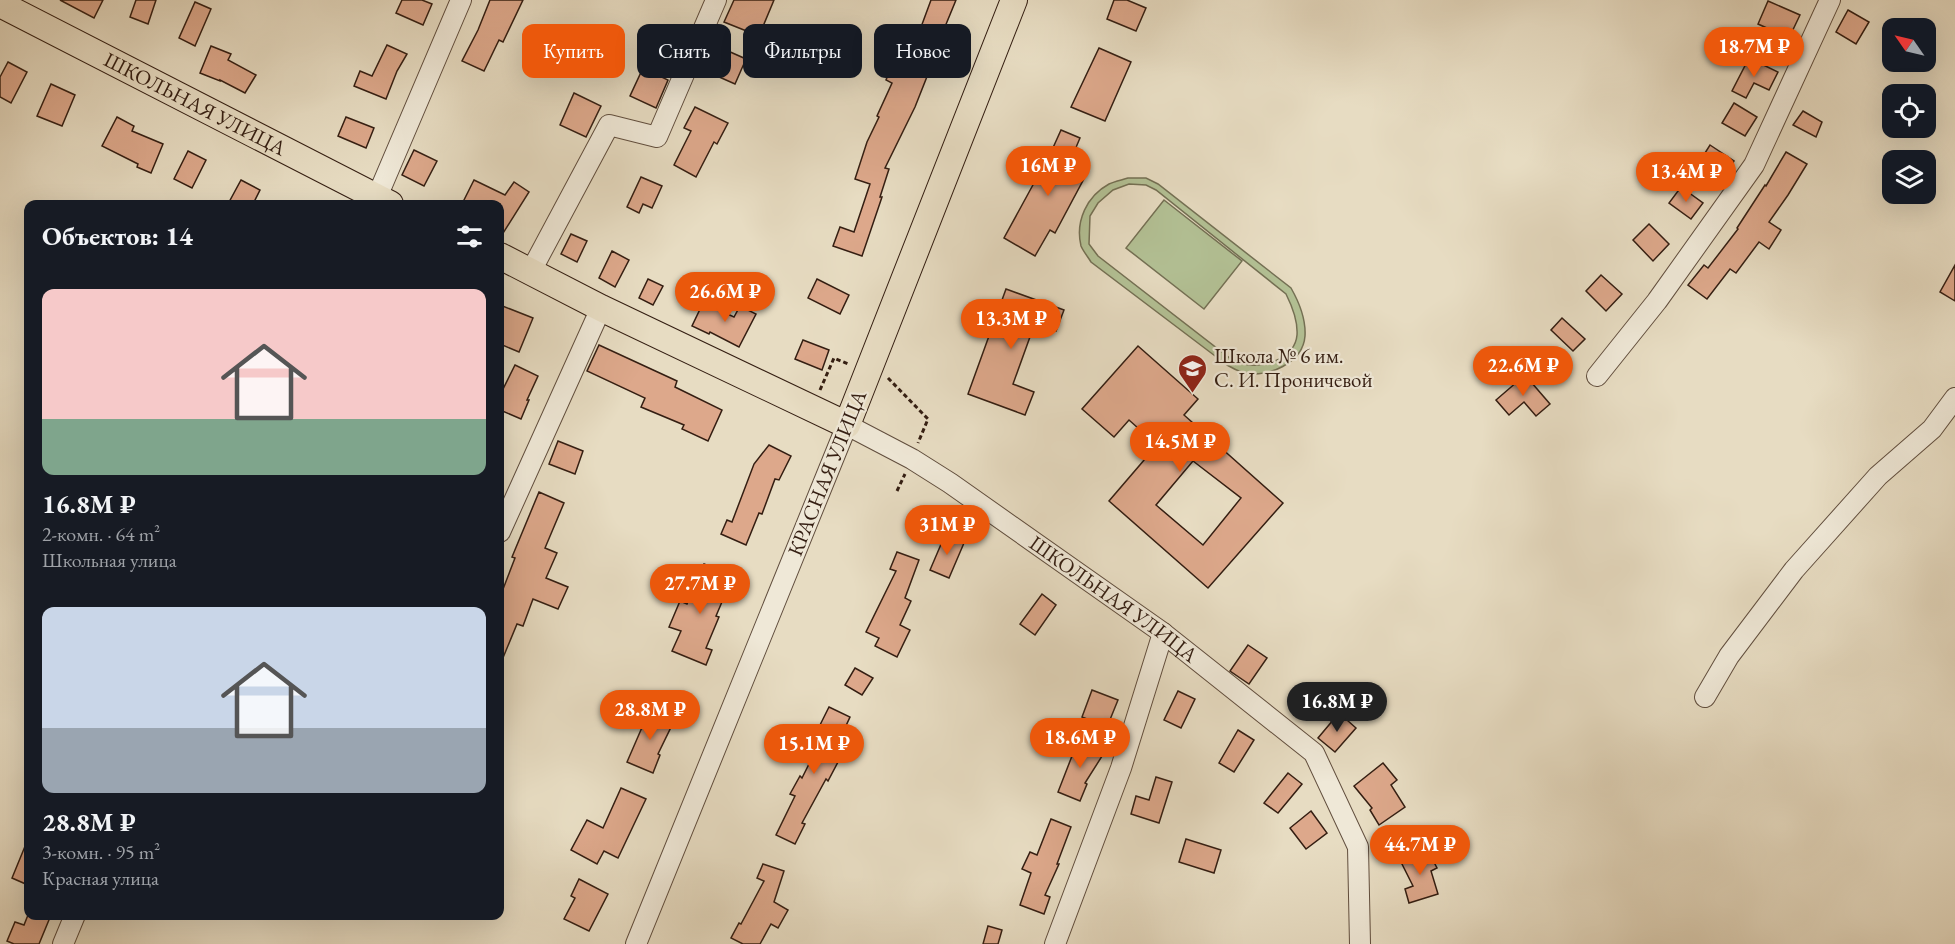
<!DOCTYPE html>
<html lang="ru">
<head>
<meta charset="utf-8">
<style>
  :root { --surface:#171b24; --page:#242831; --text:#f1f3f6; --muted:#9ea1a6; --accent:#ea580c }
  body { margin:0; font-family:"EB Garamond",serif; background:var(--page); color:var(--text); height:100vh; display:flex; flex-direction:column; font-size:22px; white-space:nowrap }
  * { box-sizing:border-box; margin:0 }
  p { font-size:20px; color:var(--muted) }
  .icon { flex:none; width:33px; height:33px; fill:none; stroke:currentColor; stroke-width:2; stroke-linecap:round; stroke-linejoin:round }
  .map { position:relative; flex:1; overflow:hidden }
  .side { position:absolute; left:24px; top:200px; width:480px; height:720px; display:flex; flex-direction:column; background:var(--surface); border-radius:12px; box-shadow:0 6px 24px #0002 }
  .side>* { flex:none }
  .top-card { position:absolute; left:522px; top:24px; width:570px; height:54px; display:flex; gap:12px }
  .needle { width:39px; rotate:304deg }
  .tools { position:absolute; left:1882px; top:18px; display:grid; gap:12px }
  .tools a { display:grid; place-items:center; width:54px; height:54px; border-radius:12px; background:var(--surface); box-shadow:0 6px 24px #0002; font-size:30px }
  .price { position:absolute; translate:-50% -51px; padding:0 14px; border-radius:21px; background:var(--accent); color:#fff; font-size:20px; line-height:39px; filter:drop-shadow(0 2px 3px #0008) }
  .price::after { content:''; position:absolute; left:50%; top:36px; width:18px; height:14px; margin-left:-9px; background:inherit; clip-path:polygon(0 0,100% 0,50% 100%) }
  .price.selected { background:#222; color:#fff }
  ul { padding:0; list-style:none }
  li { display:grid; align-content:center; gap:12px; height:318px; padding:0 18px }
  li span { display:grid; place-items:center; height:186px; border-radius:12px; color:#555 }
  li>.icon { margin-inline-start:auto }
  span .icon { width:108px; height:108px; fill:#fffc; stroke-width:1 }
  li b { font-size:26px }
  h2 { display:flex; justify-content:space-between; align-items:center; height:72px; padding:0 18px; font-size:26px }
  .pill { padding:0 21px; border-radius:12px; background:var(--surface); box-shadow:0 6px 24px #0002; font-size:21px; line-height:54px }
  .pill.selected { background:var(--accent); color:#fff }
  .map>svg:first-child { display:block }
  .grass { fill:#b3c195; stroke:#747054; stroke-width:1.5; fill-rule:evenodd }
  .building { fill:#dda88b; stroke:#341e12; stroke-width:1.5; fill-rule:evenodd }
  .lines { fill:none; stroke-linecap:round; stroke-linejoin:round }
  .minor-casing { stroke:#614e3e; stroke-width:22 }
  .major-casing { stroke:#341e12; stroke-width:28 }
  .path { stroke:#341e12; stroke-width:3; stroke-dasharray:4.5 3; stroke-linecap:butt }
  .minor { stroke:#efe8d7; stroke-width:20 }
  .major { stroke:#e7dcc2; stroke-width:26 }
  .labels { text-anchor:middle; stroke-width:4.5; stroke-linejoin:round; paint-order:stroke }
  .street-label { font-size:21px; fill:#341e12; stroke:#efe8d7 }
  .poi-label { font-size:21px; fill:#341e12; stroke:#efe8d7; text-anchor:start }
</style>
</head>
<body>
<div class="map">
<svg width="1955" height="944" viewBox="0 0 1955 944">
  <rect width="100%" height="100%" fill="#e7dcc2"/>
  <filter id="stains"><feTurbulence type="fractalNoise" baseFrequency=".00333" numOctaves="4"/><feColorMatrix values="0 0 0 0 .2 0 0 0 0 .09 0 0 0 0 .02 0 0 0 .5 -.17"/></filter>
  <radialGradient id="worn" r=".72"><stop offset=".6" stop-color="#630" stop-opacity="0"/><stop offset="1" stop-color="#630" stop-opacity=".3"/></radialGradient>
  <g class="grass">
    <path d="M1128,178H1146L1158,184L1291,288C1299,302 1306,319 1305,336C1303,363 1268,378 1244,373C1238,371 1232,368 1227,365L1091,262C1088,257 1083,251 1081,246C1075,221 1087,196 1109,184C1115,181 1122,180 1128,178ZM1129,184L1146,185L1156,190L1286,294C1292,306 1298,321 1297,335C1295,358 1264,369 1244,364C1240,363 1235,360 1231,359L1098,256L1089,244L1090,216L1098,203L1113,190Z"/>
    <polygon points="1164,200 1242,261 1204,309 1126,248"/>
  </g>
  <g class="building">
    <polygon points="60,0 103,0 94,18"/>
    <polygon points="136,0 156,0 148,24 130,17"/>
    <polygon points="402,0 422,0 432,4 423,25 396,13"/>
    <polygon points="490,0 523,0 503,42 499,40 484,71 462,61 478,30"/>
    <polygon points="734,0 774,0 759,36 724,22"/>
    <polygon points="931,0 956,0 926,73 928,74 915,107 885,168 889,169 880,197 882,197 862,256 833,246 840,227 854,232 870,184 855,179 867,142 879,117 877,116 892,83 886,80 894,60 907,65"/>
    <polygon points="1114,0 1127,0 1146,8 1136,31 1107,19"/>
    <polygon points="1768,1 1800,15 1789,38 1758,24"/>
    <polygon points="195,2 211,9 195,46 179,38"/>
    <polygon points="1848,10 1869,22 1856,44 1836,32"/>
    <polygon points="387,45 407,54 397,71 386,99 354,86 360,71 372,76"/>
    <polygon points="211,46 231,54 228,60 256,75 245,93 220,80 220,81 200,73"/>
    <polygon points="719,47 746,59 735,84 708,72"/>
    <polygon points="1099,48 1131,62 1105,121 1071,107"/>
    <polygon points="1749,58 1778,72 1769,90 1754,83 1746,98 1732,91"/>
    <polygon points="8,62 27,72 11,103 0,97 0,77"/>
    <polygon points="643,68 668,80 656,108 630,96"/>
    <polygon points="51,84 75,95 62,126 37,116"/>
    <polygon points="574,93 601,106 586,137 560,125"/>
    <polygon points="1734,103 1757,117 1745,136 1722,123"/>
    <polygon points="695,107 728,123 717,144 714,142 696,177 674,165 691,131 684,128"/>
    <polygon points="1803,111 1822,122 1816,137 1793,125"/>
    <polygon points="117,117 134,126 132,131 163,144 151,173 137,167 138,164 102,146"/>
    <polygon points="346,117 374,128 366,148 338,136"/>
    <polygon points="1061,130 1080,138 1069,164 1087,173 1055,233 1050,230 1035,256 1004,238 1052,150"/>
    <polygon points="1710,145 1734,161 1722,180 1698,164"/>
    <polygon points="414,150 437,161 424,186 402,175"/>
    <polygon points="188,151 206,160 192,188 174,179"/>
    <polygon points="1786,152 1807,164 1788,195 1769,222 1781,230 1769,249 1759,242 1736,273 1730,269 1707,299 1688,285 1704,265 1708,268 1738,229 1737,228 1765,185 1766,186"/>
    <polygon points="641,177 662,186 652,208 643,204 639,213 627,207"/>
    <polygon points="241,180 260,190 253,204 228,204"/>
    <polygon points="474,180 505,195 514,182 529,192 500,238 500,204 462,204"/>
    <polygon points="1681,187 1703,203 1691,219 1669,203"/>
    <polygon points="1649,224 1669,244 1653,261 1633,240"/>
    <polygon points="571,234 587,241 577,262 561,254"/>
    <polygon points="612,251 629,260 615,287 599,278"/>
    <polygon points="1955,265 1955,301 1940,292"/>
    <polygon points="1601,275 1622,294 1606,311 1586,291"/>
    <polygon points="648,279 663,286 653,305 639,298"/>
    <polygon points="817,279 849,295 840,314 808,298"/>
    <polygon points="1006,289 1064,310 1056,331 1035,323 1013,384 1034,392 1025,415 968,394"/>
    <polygon points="703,303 734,317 740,306 756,314 739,347 710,332 709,334 692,326"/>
    <polygon points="500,305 533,318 519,352 500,344"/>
    <polygon points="1562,318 1585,339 1573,351 1551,330"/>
    <polygon points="803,340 829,350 822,370 795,359"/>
    <polygon points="599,345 677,381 675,387 722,410 708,441 682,429 684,425 641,407 645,398 587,371"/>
    <path d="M1138,346L1198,399L1184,415L1283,503L1208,588L1109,501L1157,445L1129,420L1114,437L1082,409ZM1193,461L1241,498L1203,545L1156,505Z"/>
    <polygon points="515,365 538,376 527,400 529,400 521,419 500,410 500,388 503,389"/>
    <polygon points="1525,375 1550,404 1536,416 1524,402 1509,415 1496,400"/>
    <polygon points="558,441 583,451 575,474 549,464"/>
    <polygon points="769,445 791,456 779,480 775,479 762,514 759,513 746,545 721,534 727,520 732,522 754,464"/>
    <polygon points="539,492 564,503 545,548 557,553 546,578 568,587 558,609 533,599 523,626 517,624 500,665 500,597 515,558 512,557"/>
    <polygon points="945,535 964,543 949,578 930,570"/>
    <polygon points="897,552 919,560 905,598 911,601 900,625 910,630 897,657 875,646 879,638 866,632 896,571 890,569"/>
    <polygon points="704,564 733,576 716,616 719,617 706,648 712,650 706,665 672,651 681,631 669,627 680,601 687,604"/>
    <polygon points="1042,594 1056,605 1035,635 1020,624"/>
    <polygon points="1248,645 1267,658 1249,684 1230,671"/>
    <polygon points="855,668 873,678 862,695 845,685"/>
    <polygon points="1092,690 1118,700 1107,727 1082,717"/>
    <polygon points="1178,691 1195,699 1181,728 1164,720"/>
    <polygon points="829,707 850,717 831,758 838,762 828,781 826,779 802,823 805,824 795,844 776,835 795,796 790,794 800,776 802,778 823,736 816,733"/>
    <polygon points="650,709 674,721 658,754 660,755 653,773 627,762"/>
    <polygon points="1339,713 1356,728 1335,752 1318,738"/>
    <polygon points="1238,730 1254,740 1234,772 1219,763"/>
    <polygon points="1080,738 1104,753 1085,783 1087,784 1080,801 1058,792 1072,756 1069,755"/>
    <polygon points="1383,763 1397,780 1391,785 1405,807 1379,825 1370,810 1372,808 1354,786"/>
    <polygon points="1288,773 1302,784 1278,813 1264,803"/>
    <polygon points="1156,777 1172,782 1159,823 1131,814 1136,796 1149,800"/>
    <polygon points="621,788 646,799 618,858 604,851 597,864 571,850 587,820 603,828"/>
    <polygon points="1311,811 1327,833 1306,849 1290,828"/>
    <polygon points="1051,819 1071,827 1057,864 1059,864 1045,895 1050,897 1044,914 1020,905 1031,873 1022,869 1030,852 1037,855"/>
    <polygon points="28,839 28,885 12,878"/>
    <polygon points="1186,839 1221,850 1214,873 1179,862"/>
    <polygon points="1427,849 1437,868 1431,871 1438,894 1409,903 1405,889 1413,886 1401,862"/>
    <polygon points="763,864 784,871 774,902 788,910 778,928 771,924 760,944 743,944 731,938 739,923 741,924 764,881 757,878"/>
    <polygon points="579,879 608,894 589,931 564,919 575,898 571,896"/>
    <polygon points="28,915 51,915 39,944 14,944 7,941 15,922 24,925"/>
    <polygon points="988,926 1002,930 998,944 983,944"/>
  </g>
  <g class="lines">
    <defs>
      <g id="minor">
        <polyline points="374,204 461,0"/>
        <polyline points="531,271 609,125 657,137 716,0"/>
        <polyline points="1597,376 1657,301 1754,165 1830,0"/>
        <polyline points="500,532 601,308"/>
        <polyline points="1705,697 1729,656 1794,570 1878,476 1932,429 1955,398"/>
        <polyline points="63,944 75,915"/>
        <path id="s1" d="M636,944L847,425L912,459L950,483L1163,633L1314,753L1358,847L1360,944"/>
        <polyline points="1055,944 1121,768 1163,633"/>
      </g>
      <g id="major">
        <path id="s2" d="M0,4L390,204"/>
        <polyline points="500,256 601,308 847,425 1014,0"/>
      </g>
    </defs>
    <use href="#minor" class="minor-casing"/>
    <use href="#major" class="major-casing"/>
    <g class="path">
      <polyline points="888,378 928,419 918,443"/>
      <polyline points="820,390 834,358 848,364"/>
      <polyline points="897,491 905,474"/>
    </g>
    <use href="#minor" class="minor"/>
    <use href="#major" class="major"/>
  </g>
  <defs>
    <symbol id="school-pin" viewBox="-11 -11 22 30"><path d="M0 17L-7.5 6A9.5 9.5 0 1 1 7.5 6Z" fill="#8f2418" stroke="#efe8d7"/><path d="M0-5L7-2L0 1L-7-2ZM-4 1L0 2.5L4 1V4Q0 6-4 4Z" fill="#fff"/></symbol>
  </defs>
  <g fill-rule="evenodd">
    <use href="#school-pin" x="1176" y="352" width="33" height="45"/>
  </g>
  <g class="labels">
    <g class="street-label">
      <text dy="7" stroke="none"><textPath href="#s2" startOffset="219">ШКОЛЬНАЯ УЛИЦА</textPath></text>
      <text transform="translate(827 473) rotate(-68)" y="7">КРАСНАЯ УЛИЦА</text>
      <text dy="7" stroke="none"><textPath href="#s1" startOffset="879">ШКОЛЬНАЯ УЛИЦА</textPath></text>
    </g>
    <g class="poi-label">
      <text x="1214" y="363">Школа № 6 им.<tspan x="1214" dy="24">С. И. Проничевой</tspan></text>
    </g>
  </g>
  <rect width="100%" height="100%" filter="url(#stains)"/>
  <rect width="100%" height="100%" fill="url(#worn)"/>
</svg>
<div class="tools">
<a><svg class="needle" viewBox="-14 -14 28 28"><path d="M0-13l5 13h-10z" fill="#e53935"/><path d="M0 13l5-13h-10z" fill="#9ea1a6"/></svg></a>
<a><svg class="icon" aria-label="locate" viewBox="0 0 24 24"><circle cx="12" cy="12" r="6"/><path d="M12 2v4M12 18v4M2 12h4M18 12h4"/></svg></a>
<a><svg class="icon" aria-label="layers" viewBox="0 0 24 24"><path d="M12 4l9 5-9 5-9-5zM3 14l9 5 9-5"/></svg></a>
</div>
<b class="price" style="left:1754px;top:78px">18.7M ₽</b>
<b class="price" style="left:1048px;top:197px">16M ₽</b>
<b class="price" style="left:1686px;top:203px">13.4M ₽</b>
<b class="price" style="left:725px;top:323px">26.6M ₽</b>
<b class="price" style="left:1011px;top:350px">13.3M ₽</b>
<b class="price" style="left:1523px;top:397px">22.6M ₽</b>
<b class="price" style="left:1180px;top:473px">14.5M ₽</b>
<b class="price" style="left:947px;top:556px">31M ₽</b>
<b class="price" style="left:700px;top:615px">27.7M ₽</b>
<b class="price selected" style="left:1337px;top:733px">16.8M ₽</b>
<b class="price" style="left:650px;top:741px">28.8M ₽</b>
<b class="price" style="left:1080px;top:769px">18.6M ₽</b>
<b class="price" style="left:814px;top:775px">15.1M ₽</b>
<b class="price" style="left:1420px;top:876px">44.7M ₽</b>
<div class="top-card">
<a class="pill selected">Купить</a>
<a class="pill">Снять</a>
<a class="pill">Фильтры</a>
<a class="pill">Новое</a>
</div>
<section class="side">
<h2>Объектов: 14<svg class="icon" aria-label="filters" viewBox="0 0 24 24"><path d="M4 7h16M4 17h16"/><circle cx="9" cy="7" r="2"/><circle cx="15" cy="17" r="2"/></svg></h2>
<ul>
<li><span style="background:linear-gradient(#f6c9c9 70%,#7fa58c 0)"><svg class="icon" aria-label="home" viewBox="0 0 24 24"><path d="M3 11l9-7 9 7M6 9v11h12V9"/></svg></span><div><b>16.8M ₽</b><p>2-комн. · 64 m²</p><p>Школьная улица</p></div></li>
<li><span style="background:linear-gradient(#c9d6e8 65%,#9aa5b1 0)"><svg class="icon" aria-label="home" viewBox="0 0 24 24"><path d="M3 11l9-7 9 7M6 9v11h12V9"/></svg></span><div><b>28.8M ₽</b><p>3-комн. · 95 m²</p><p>Красная улица</p></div></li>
</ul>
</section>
</div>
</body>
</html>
